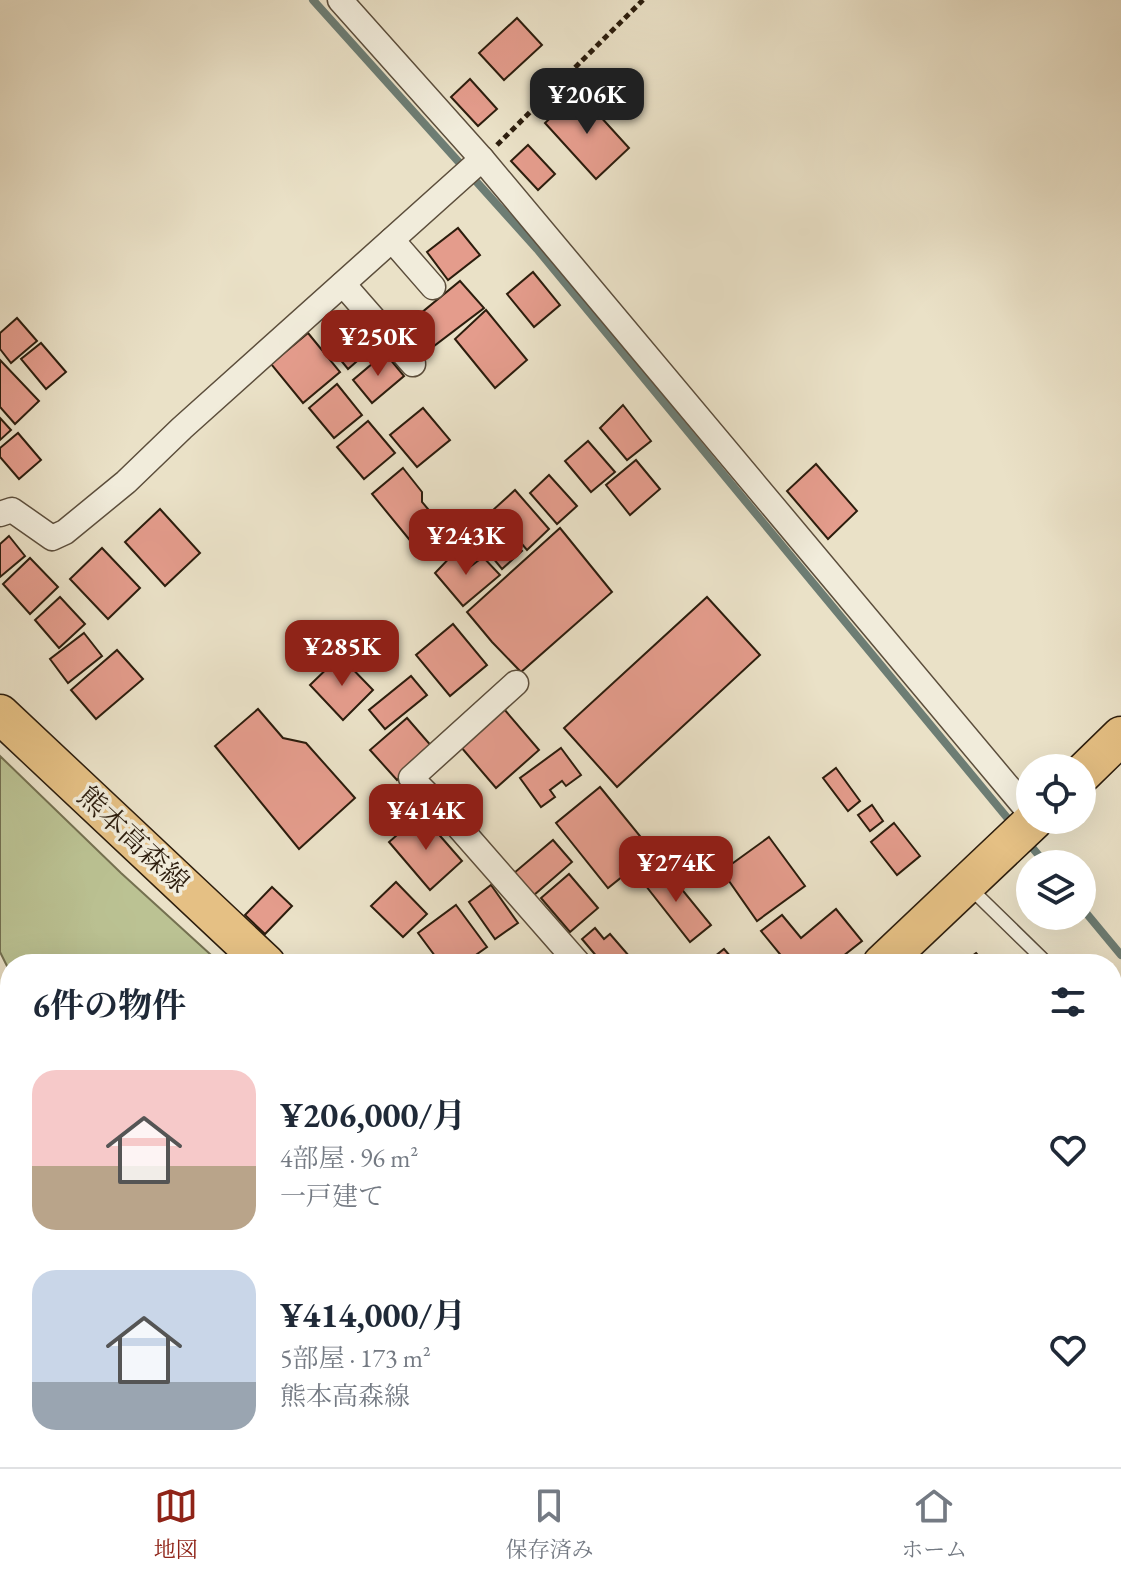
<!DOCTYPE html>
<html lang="ja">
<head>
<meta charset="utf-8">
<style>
  :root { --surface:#fff; --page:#f2f2f3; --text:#1f2937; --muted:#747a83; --line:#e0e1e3; --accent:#8f2418 }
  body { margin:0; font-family:"EB Garamond","Noto Serif JP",serif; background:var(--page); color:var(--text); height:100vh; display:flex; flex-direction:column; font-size:30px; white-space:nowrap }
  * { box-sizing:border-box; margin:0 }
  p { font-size:26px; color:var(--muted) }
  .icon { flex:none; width:44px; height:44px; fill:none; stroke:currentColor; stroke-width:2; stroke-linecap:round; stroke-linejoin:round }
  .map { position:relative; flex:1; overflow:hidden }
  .drawer { position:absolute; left:0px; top:954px; width:1122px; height:514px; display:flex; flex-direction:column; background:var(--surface); border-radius:32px 32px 0 0; box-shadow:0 8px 32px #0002 }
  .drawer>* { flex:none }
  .controls { position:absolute; left:1016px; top:754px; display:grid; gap:16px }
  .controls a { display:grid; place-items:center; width:80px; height:80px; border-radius:50%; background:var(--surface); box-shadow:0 8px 32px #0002; font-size:40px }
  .price { position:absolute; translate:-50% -68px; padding:0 18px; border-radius:16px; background:var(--accent); color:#fff; font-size:26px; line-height:52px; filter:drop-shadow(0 2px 4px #0008) }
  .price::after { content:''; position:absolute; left:50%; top:48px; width:24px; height:18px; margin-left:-12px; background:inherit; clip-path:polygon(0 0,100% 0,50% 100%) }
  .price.on { background:#222; color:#fff }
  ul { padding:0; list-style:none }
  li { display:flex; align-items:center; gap:24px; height:200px; padding:0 32px }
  li span { display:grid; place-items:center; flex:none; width:224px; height:160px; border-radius:24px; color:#555 }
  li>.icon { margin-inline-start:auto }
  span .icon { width:96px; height:96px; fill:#fffc; stroke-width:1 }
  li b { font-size:34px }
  h2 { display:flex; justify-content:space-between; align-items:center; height:96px; padding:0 32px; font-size:34px }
  .dock { display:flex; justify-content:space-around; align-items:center; height:112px; border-top:2px solid var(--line); background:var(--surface); font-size:22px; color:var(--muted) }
  .dock a { display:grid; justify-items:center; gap:4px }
  .dock .on { color:var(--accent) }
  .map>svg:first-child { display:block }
  .green { fill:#bbc293; stroke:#747050; stroke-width:2 }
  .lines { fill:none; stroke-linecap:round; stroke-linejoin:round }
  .stream { stroke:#6d7d74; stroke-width:8 }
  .building { fill:#e49c8c; stroke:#2c1d0d; stroke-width:2 }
  .lane-casing { stroke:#5c4e3c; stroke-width:15 }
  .street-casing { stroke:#5c4e3c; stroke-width:27 }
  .primary-casing { stroke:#2c1d0d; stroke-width:41 }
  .path { stroke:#2c1d0d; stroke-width:5; stroke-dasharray:6 4; stroke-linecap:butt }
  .lane { stroke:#f1ecdb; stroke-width:12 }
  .street { stroke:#f1ecdb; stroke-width:24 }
  .primary { stroke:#e5c084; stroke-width:38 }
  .labels { text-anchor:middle; stroke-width:7; stroke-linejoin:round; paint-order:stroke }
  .street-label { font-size:28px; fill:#2c1d0d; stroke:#f1ecdb }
</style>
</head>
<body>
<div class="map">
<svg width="1121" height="1467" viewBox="0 0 1121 1467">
  <rect width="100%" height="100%" fill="#eae1c7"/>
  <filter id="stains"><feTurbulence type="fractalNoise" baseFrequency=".0025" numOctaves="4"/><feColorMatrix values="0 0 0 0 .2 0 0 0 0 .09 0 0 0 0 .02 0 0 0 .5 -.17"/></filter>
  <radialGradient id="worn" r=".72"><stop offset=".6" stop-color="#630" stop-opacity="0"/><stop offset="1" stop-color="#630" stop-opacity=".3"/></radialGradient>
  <g class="green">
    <polygon points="0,756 121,873 221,964 10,964 10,972 0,952"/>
    <polygon points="1121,1425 1121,1467 986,1467 983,1458 1112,1458 1112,1426"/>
    <polygon points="391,1458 518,1458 523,1467 394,1467"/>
  </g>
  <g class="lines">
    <g class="stream">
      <polyline points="313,0 537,249 1014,826"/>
      <polyline points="1025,839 1046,864"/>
      <polyline points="1082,908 1121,955"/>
    </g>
  </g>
  <g class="building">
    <polygon points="517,18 542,45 504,80 479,53"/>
    <polygon points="470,79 497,109 478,126 451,97"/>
    <polygon points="578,92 629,148 596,179 545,123"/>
    <polygon points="528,145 555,174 538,190 511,161"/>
    <polygon points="458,228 480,255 448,280 427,252"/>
    <polygon points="533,272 560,305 534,327 507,294"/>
    <polygon points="460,281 484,308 430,349 409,323"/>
    <polygon points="486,310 527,360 495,388 455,339"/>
    <polygon points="357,315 379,342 348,369 326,342"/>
    <polygon points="17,318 37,341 11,363 0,349 0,333"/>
    <polygon points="308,333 340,372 303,403 271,364"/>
    <polygon points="41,343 66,372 46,389 21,359"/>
    <polygon points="385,353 404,376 372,403 353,380"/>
    <polygon points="0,360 39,401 15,424 0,407"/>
    <polygon points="337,384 362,415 334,438 309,408"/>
    <polygon points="623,405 651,441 627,460 600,428"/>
    <polygon points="423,408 450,440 417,467 390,435"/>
    <polygon points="0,418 11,430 0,440"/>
    <polygon points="368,421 395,453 364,479 337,447"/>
    <polygon points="18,433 41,460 19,479 0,457 0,448"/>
    <polygon points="588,441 615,472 591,492 565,461"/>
    <polygon points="636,460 660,489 630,515 606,485"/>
    <polygon points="816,464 857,511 828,539 787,491"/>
    <polygon points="403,468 422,492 422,502 439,522 413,544 372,494"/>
    <polygon points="549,475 577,506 557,524 530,493"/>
    <polygon points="515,490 549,529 527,550 493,510"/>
    <polygon points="160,509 200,553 165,586 125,542"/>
    <polygon points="495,518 522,551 502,569 474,535"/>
    <polygon points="560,528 612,592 521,672 492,642 467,612"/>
    <polygon points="9,536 25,556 0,577 0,544"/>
    <polygon points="102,548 140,588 108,619 70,579"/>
    <polygon points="459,548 471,566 483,557 500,575 463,606 435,573"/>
    <polygon points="30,558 58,587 30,614 3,584"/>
    <polygon points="60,597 85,624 59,648 35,620"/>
    <polygon points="707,597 760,655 617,787 564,728"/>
    <polygon points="453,624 487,665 450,696 416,655"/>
    <polygon points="84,633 102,656 68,683 50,659"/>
    <polygon points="117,650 143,679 96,719 71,690"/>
    <polygon points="340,656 373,690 343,720 310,685"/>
    <polygon points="411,676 427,695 385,729 369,710"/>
    <polygon points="258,709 283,738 306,743 355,798 299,849 215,746"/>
    <polygon points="504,709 539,750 496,788 461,747"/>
    <polygon points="407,718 433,748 397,780 370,750"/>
    <polygon points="561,748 581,775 566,786 562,781 550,790 555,797 541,807 520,778"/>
    <polygon points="836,768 860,801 848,811 823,778"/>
    <polygon points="600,787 653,852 608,888 556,823"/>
    <polygon points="872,805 883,821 870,831 858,815"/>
    <polygon points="421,814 462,861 430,890 389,842"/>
    <polygon points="894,823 920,856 897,875 871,842"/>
    <polygon points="769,837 805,886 757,921 722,871"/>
    <polygon points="553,840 572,862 534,895 514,873"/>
    <polygon points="662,865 711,925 690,942 642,881"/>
    <polygon points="569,874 598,908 570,932 541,898"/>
    <polygon points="396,882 427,914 403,937 371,906"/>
    <polygon points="491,885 518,923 495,939 469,902"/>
    <polygon points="272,887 292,906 265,934 245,915"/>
    <polygon points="456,905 487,947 463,964 441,964 418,933"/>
    <polygon points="836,909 862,941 833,964 788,964 761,931 782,915 801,938"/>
    <polygon points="595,928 604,939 610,934 636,964 603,964 582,939"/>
    <polygon points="724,949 737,964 720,964 714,957"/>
    <polygon points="976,953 985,964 961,964"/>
    <polygon points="730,1458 764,1458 766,1467 732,1467"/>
  </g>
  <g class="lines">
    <defs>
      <g id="lane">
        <polyline points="968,886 1048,964"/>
        <polyline points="1112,1027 1121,1035"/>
        <polyline points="1112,1062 1121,1053"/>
      </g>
      <g id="street">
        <polyline points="340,0 482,159 1030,813"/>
        <polyline points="392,240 433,287"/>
        <polyline points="343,284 413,364"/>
        <polyline points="0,514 12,510 52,538 65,532 126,482 182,428 482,159"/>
        <polyline points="516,683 411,778 450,817 579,964"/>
        <polyline points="0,1166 10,1172"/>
      </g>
      <g id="primary">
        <polyline points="0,714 266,964"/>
        <polyline points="1082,774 1121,736"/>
        <polyline points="882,964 1034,820"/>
        <polyline points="829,1458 837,1467"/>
      </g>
    </defs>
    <use href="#lane" class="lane-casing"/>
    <use href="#street" class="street-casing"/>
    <use href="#primary" class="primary-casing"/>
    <g class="path">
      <polyline points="497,145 643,0"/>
      <polyline points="0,1274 10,1258"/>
      <polyline points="502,1467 514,1458"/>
    </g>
    <use href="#lane" class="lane"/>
    <use href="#street" class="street"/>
    <use href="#primary" class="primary"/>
  </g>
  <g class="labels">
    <g class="street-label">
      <text transform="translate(134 839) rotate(43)" y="10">熊本高森線</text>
    </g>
  </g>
  <rect width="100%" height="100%" filter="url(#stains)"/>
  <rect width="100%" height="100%" fill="url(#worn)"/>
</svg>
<div class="controls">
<a><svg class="icon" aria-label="locate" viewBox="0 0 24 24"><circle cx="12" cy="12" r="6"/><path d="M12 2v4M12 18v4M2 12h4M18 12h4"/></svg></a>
<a><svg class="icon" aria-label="layers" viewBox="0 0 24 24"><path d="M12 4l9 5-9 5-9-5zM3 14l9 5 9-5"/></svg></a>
</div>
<b class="price on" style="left:587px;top:136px">¥206K</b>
<b class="price" style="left:378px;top:378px">¥250K</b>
<b class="price" style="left:466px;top:577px">¥243K</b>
<b class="price" style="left:342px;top:688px">¥285K</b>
<b class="price" style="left:426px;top:852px">¥414K</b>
<b class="price" style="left:676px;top:904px">¥274K</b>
<section class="drawer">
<h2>6件の物件<svg class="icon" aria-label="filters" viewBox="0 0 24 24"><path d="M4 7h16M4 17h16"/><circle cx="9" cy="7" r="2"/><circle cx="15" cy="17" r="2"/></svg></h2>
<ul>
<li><span style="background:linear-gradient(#f6c9c9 60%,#b9a48a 0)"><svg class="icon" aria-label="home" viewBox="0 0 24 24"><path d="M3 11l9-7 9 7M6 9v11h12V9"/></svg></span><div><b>¥206,000/月</b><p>4部屋 · 96 m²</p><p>一戸建て</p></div><svg class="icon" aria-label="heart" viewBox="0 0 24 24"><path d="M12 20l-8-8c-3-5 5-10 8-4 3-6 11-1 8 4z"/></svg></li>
<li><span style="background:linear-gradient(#c9d6e8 70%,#9aa5b1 0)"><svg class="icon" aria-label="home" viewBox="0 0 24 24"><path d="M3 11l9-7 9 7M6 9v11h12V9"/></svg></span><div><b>¥414,000/月</b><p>5部屋 · 173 m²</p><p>熊本高森線</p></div><svg class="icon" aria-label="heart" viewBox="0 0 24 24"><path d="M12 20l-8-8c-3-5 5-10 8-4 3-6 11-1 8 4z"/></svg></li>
</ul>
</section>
</div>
<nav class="dock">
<a class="on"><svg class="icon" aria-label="map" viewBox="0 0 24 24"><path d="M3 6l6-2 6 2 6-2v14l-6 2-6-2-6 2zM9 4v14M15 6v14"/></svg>地図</a>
<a><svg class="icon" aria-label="saved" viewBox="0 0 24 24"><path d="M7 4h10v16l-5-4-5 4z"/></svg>保存済み</a>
<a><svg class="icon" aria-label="home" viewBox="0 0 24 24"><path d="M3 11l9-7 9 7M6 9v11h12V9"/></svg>ホーム</a>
</nav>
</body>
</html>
